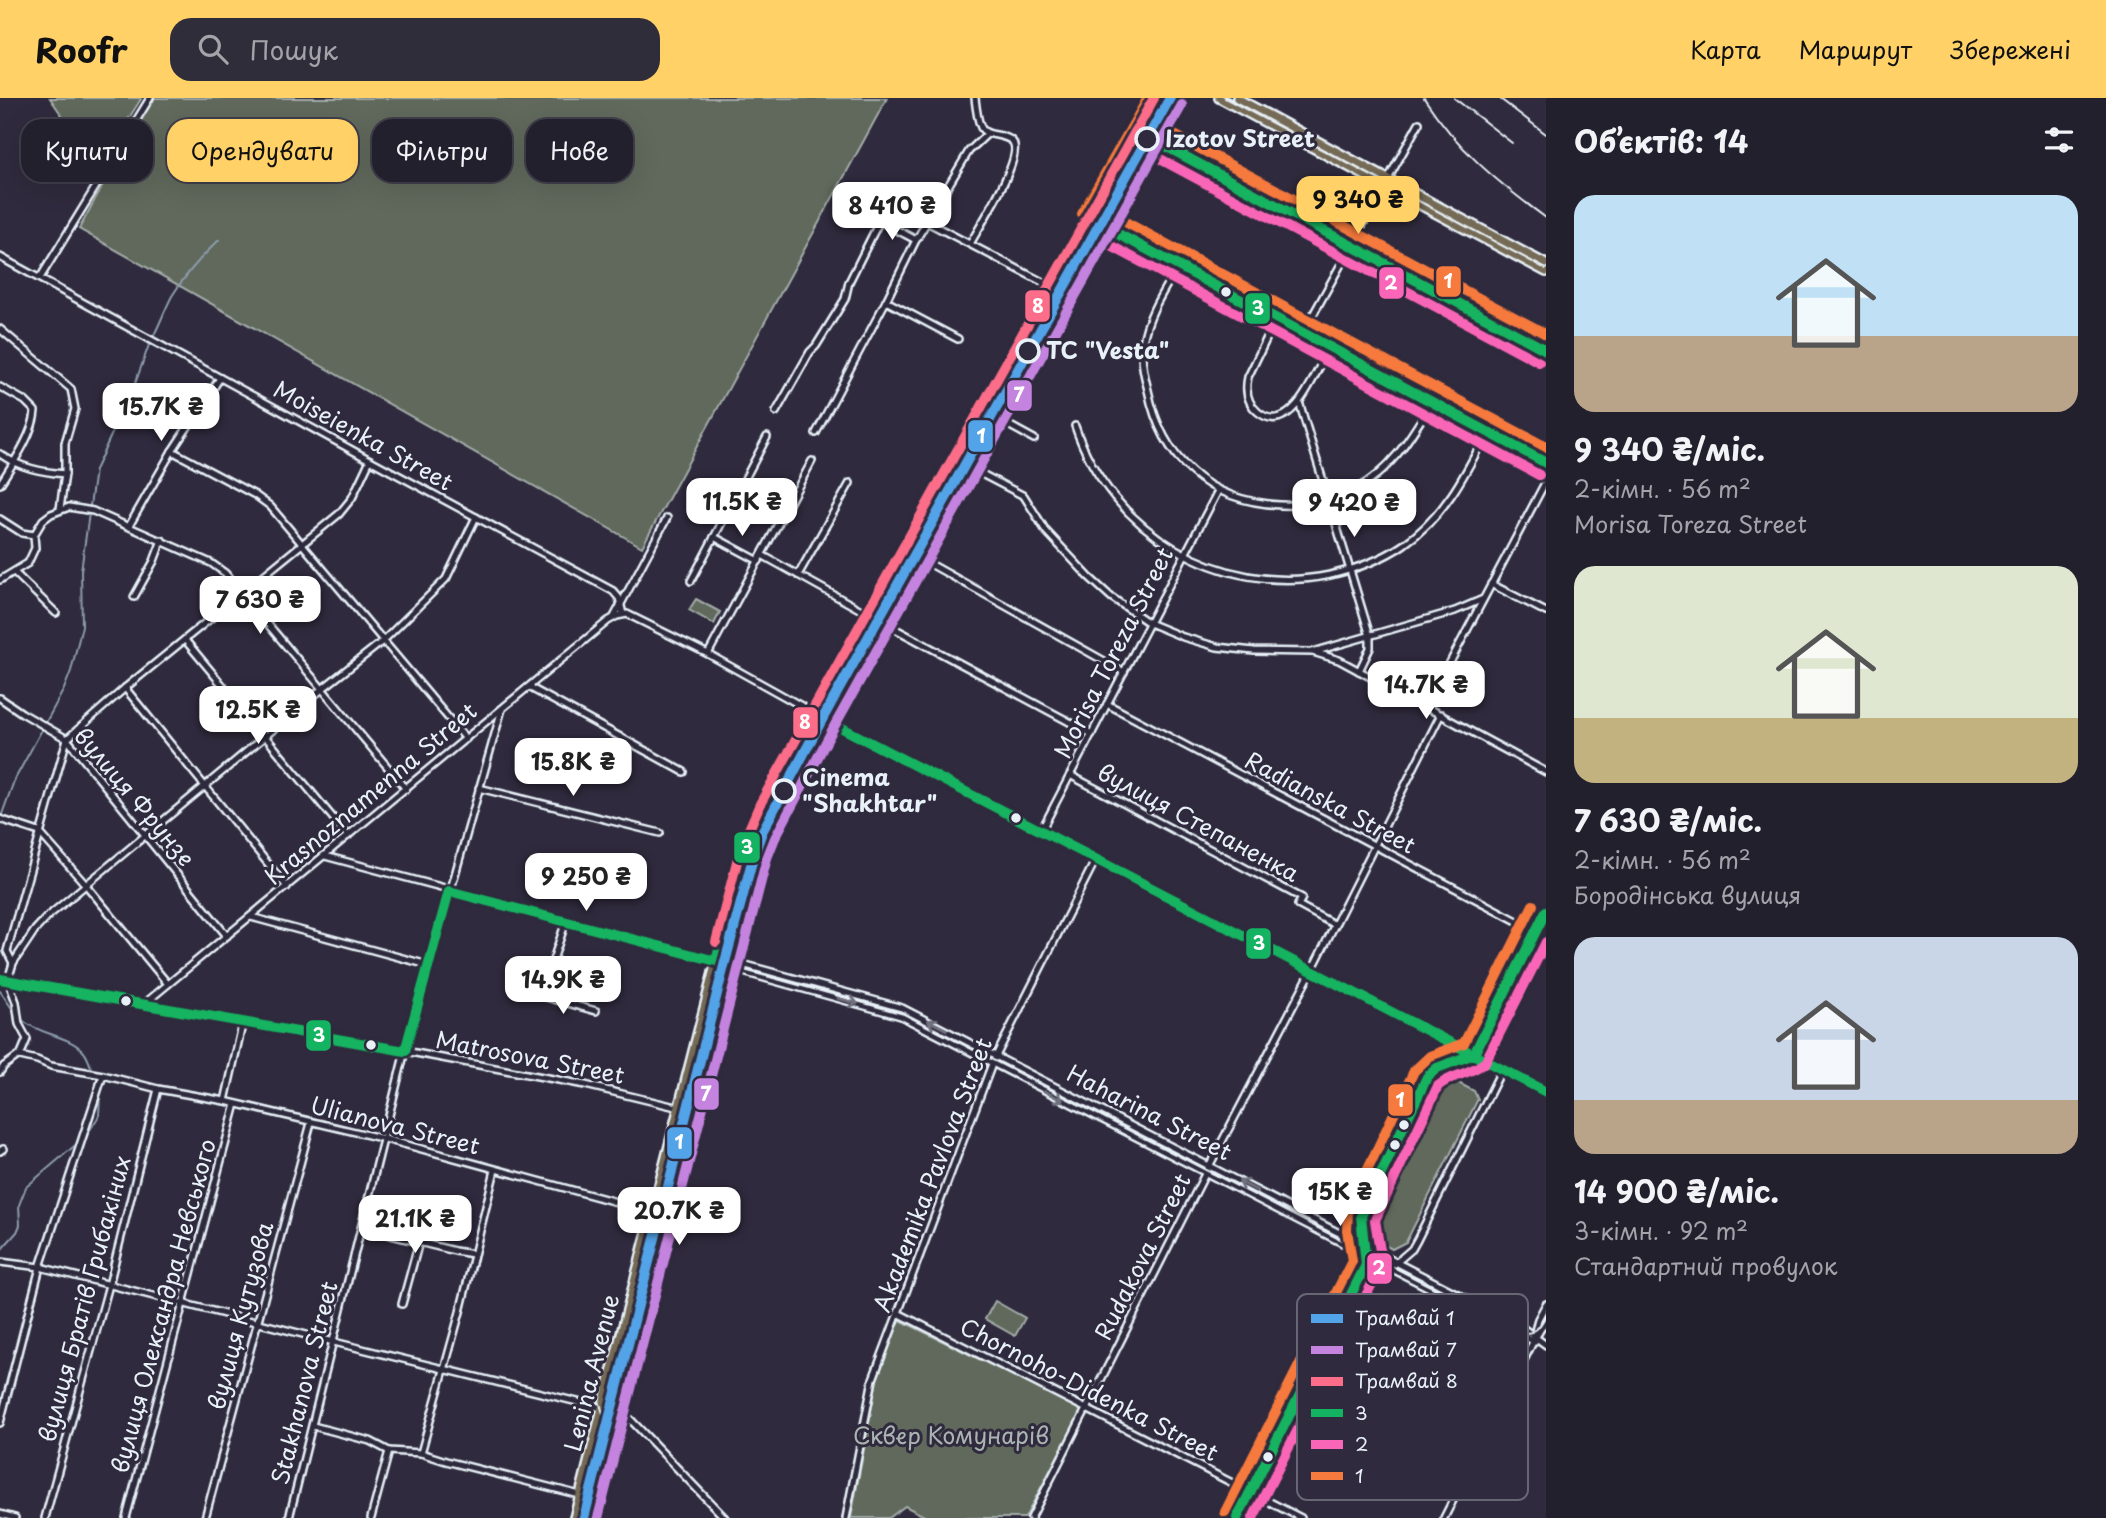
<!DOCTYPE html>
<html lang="uk">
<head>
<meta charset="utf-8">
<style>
  :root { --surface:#23202e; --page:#2f2d3a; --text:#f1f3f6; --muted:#a3a3aa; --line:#403e4a; --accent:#ffd166 }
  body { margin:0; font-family:"Playpen Sans",sans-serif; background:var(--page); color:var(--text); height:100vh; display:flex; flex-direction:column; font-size:26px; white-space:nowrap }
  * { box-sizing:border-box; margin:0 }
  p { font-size:23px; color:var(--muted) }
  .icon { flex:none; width:38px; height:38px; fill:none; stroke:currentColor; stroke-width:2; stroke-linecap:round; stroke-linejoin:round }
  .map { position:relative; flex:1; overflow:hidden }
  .drawer { display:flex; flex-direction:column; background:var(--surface); width:560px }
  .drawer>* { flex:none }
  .hud { position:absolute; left:21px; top:21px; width:665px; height:63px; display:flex; gap:14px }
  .price { position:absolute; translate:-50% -60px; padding:0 16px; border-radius:14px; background:#fff; color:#222; font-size:23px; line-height:46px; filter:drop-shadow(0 2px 4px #0008) }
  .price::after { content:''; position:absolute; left:50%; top:42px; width:21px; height:16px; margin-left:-10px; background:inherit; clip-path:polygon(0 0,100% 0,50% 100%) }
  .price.current { background:var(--accent); color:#111 }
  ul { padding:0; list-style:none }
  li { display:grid; align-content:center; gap:14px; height:371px; padding:0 28px }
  li span { display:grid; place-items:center; height:217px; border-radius:21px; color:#555 }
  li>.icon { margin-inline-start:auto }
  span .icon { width:126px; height:126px; fill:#fffc; stroke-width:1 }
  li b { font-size:30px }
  h2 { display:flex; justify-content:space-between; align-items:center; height:84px; padding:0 28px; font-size:30px }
  .tag { padding:0 24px; border-radius:21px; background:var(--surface); box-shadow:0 7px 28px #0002,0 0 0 2px var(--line); font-size:24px; line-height:63px }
  .tag.current { background:var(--accent); color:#111 }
  header { display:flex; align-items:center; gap:42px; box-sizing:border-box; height:98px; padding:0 35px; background:var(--accent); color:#111 }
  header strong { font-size:33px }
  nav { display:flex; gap:38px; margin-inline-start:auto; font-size:24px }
  .search { width:490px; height:63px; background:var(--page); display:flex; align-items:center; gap:18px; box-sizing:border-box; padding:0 24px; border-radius:21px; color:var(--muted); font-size:26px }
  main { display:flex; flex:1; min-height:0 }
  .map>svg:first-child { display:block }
  .green { fill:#61695c; stroke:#a4adaa; stroke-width:2 }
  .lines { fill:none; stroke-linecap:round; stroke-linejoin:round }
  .stream { stroke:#8d9cae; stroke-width:2 }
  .minor-casing { stroke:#e8f1f8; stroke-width:10 }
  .major-casing { stroke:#e8f1f8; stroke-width:12 }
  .minor { stroke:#2f2a3d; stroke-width:5 }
  .major { stroke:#756a55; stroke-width:7 }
  .tram { stroke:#e8f1f8; stroke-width:2 }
  .rail { stroke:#e8f1f8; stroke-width:2 }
  .bus-1-casing { stroke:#2f2a3d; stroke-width:16 }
  .bus-2-casing { stroke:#2f2a3d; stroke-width:16 }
  .bus-3-casing { stroke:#2f2a3d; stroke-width:16 }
  .bus-1 { stroke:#13b361; stroke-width:10 }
  .bus-2 { stroke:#fa66b7; stroke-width:10 }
  .bus-3 { stroke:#f6793e; stroke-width:10 }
  .tram-1-casing { stroke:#2f2a3d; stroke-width:16 }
  .tram-2-casing { stroke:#2f2a3d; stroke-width:16 }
  .tram-3-casing { stroke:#2f2a3d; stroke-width:16 }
  .tram-1 { stroke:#53a3e8; stroke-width:10 }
  .tram-2 { stroke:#c483df; stroke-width:10 }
  .tram-3 { stroke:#fb6d88; stroke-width:10 }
  .oneway { stroke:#70707e }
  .stop-dot { fill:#2f2a3d; stroke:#e8f1f8; stroke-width:3.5 }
  .bus-dot { fill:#e8f1f8; stroke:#2f2a3d; stroke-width:2.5 }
  .labels { text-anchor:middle; stroke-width:6; stroke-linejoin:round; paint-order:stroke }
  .stop-label { font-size:23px; font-weight:bold; fill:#e8f1f8; stroke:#2f2a3d; text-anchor:start }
  .street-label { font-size:23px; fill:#e8f1f8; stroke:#2f2a3d }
  .park-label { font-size:23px; fill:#abb4b2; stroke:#2f2a3d }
  .key { fill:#2f2a3d; stroke:#666675; stroke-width:2 }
  .key-label { font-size:19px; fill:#e8f1f8 }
  .line-badge { stroke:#2f2a3d; stroke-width:2.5 }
  .badge-label { font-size:19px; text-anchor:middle; font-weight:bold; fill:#fff }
</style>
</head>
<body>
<header>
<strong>Roofr</strong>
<div class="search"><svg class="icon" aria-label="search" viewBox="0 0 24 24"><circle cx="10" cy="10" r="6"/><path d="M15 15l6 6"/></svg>Пошук</div>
<nav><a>Карта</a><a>Маршрут</a><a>Збережені</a></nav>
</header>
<main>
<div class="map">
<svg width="1546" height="1420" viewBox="0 0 1546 1420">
  <rect width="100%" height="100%" fill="#2f2a3d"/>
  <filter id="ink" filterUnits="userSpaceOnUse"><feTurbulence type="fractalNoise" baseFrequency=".0143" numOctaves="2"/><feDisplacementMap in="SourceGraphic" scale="14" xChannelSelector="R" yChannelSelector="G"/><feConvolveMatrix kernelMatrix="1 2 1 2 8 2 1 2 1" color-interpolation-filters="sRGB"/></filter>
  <g filter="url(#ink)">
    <g class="green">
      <polygon points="50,0 139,0 141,1 117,39 94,66 75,55 65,22"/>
      <polygon points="150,0 887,0 642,449 79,131"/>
      <polygon points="696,501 720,514 714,526 689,512"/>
      <polygon points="1443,977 1474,993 1478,1001 1406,1144 1392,1151 1370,1139 1363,1121 1392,1059 1435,980"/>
      <polygon points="995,1203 1025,1220 1015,1238 985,1221"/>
      <polygon points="900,1222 1082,1312 1025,1420 928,1420 905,1408 889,1420 851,1420 877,1282"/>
    </g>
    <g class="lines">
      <g class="stream">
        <path d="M153,239C160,226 165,211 172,198C185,177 201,159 219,142"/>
        <polyline points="1,719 14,683 64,591 71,573 82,528 81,473 95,372 135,286 150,244"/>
        <polyline points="0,893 15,915"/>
        <path d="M22,922C40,937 68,937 83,953C88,958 90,967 93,974"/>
        <polyline points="86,1038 99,1018 100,995"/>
        <polyline points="0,1153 17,1134 20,1127 19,1107 26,1089 79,1044"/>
      </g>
      <defs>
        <g id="minor">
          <polyline points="1158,44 1546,252"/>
          <polyline points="880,123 916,142"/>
          <polyline points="927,124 1056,191"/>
          <path d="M970,146C979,129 1026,57 1012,43C1002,34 984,40 980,27C977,19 976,9 975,0"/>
          <polyline points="0,159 370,362 613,493 619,500 623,516"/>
          <path d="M1178,168C1164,192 1147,217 1143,245C1140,260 1144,277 1148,292C1162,362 1208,403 1280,407C1307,408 1332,404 1356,391C1393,371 1411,338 1432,304"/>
          <polyline points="40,180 150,0"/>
          <polyline points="886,203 958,241"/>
          <path d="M1276,221L1248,279C1245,293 1247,305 1258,314C1292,342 1318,270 1329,249"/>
          <polyline points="0,231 71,291 75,311 65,345 65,376 60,411"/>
          <polyline points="1303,235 1419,25"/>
          <path d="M0,289L25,303L35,313C34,335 12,367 0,386"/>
          <polyline points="1300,307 1370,538 1370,550 1359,573"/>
          <polyline points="776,314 810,254 816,248 845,201 849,184 884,114"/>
          <polyline points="1003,324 1034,341"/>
          <path d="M1075,328C1110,433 1221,500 1330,477C1356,471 1381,462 1403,447C1444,419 1465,377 1487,334"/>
          <polyline points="816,335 886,203 916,142 969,53 987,36"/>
          <polyline points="172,353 255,397 270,408 466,641"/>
          <path d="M0,356C20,370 42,374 65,376"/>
          <polyline points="976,373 1024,398 1046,433 1089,479 1111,499 1149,525 1183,539 1217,549 1254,553 1313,554 1339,562 1546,674"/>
          <polyline points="0,421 22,435 34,437"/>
          <polyline points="129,428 172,353 220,280"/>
          <polyline points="714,439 759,463"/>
          <polyline points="762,457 872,518"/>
          <polyline points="925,463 1124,574"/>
          <polyline points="14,474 56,515"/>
          <polyline points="798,477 850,385"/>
          <polyline points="0,482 28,465 35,450 34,437 43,422 51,416 69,409 93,413 211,465 225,475 406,691"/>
          <polyline points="691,483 767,339"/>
          <polyline points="1491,486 1546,514"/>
          <polyline points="134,499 154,463 162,442"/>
          <polyline points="614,519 667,420"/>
          <polyline points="888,527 1092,636"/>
          <polyline points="185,542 348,738"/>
          <polyline points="1313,554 1455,513 1483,501"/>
          <polyline points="708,556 812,363"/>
          <polyline points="529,589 684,674"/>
          <polyline points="125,590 287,789"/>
          <polyline points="0,600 22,615 67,641 227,838"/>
          <polyline points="1107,606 1536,833"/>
          <polyline points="1427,608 1546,383"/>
          <polyline points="1070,677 1302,800 1298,807 1335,827"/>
          <polyline points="479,690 660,735"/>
          <polyline points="0,721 39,734 86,787 168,886"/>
          <polyline points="1041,733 1218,393"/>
          <polyline points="325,758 710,861 746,867 902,910 1520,1228 1546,1247"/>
          <polyline points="251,819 428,867"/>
          <polyline points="566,823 552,865 539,897 596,913"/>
          <polyline points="13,865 35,832 47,819 322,591 383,543 446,481 476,419"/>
          <polyline points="723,865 743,874 901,918 1352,1150"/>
          <polyline points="0,881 405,953 585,987 680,1010"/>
          <polyline points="144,906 608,523 617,518 627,516 708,556 823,620 1546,994"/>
          <polyline points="20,958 27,941 19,926 16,904 8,882 13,865 7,853 67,641 125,590 339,416 352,400 370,362"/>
          <polyline points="20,958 37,962 51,968 103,977"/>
          <polyline points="0,974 4,968 18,958 20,958"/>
          <polyline points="225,1003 243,923"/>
          <polyline points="0,1053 3,1051"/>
          <polyline points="362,1130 455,1153 473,1156"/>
          <polyline points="1363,1156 1535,1244"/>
          <polyline points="0,1164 40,1169 334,1244 602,1310"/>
          <polyline points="1391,1169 1412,1151 1417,1142 1502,971"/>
          <polyline points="402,1206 419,1144"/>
          <polyline points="898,1215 1301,1420"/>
          <polyline points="1534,1237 1538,1221 1546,1206"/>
          <polyline points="622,1316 630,1321 725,1420"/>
          <polyline points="0,1325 40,1169 103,977 158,991 225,1003 385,1041 653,1114"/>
          <polyline points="313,1328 370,1343 389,1353 421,1355 446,1363 580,1397"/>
          <polyline points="421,1355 460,1214 495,1072"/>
          <polyline points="0,1416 15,1420"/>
          <polyline points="45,1420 109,1187 158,991"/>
          <polyline points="126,1420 236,1006"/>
          <polyline points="205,1420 311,1025"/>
          <polyline points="289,1420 405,953 502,611"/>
          <polyline points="371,1420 389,1353"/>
          <polyline points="846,1420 873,1281 898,1215 992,966 1096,761"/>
          <polyline points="1031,1420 1205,1076 1312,872 1441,616"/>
          <polyline points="1444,1420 1533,1244 1546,1222"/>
        </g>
        <g id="major">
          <polyline points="1219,0 1546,174"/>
          <polyline points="1237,0 1546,166"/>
          <polyline points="1094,123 1546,365"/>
          <polyline points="1358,1123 1353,1137 1352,1150 1362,1156 1366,1163"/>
          <polyline points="602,1310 622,1316"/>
          <polyline points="574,1420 716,863 744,758 753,733 993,302 1164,0"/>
          <polyline points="594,1420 710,979 735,871 765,758 774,732 1067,211 1181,0"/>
          <path d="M1237,1420L1366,1167C1369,1149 1358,1136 1361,1118L1427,979L1437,970L1474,956L1546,813"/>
        </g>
      </defs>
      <use href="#minor" class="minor-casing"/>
      <use href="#major" class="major-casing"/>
      <use href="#minor" class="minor"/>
      <use href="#major" class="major"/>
      <g class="tram">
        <polyline points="1225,0 1546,171"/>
        <polyline points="1173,1 1174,0"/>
        <path d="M730,848L733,864L744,872L904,916L1519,1234C1534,1238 1540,1229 1546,1217"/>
        <polyline points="726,882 735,874 744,872"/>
        <polyline points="634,1123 660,1110 666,1100"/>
        <polyline points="598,1299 607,1329"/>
      </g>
      <g class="rail">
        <path d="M1424,0C1458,52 1496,83 1546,120"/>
        <polyline points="1454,0 1512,45"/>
        <polyline points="1499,0 1546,36"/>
      </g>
      <defs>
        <g id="bus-1">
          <polyline points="1164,0 1094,123 1546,365"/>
          <polyline points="1181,0 1158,44 1546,252"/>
          <polyline points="0,881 405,953 449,793 716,863 744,758 753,733 817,617 1546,994"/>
          <polyline points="1237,1420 1366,1167 1361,1118 1427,979 1437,970 1474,956 1546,813"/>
        </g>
        <g id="bus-2">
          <polyline points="1151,56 1539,264"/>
          <polyline points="1106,130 1176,7"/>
          <polyline points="1087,135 1539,377"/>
          <path d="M1253,1420L1379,1172L1380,1153L1375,1122L1438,988C1452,976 1472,976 1485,964L1546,844"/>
        </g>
        <g id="bus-3">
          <polyline points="1165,32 1546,236"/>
          <polyline points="1101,111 1546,349"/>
          <polyline points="1082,116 1148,0"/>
          <polyline points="1225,1414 1352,1163 1347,1132 1348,1113 1414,973 1430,958 1464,945 1533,807"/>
        </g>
      </defs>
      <use href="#bus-1" class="bus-1-casing"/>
      <use href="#bus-2" class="bus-2-casing"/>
      <use href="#bus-3" class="bus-3-casing"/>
      <use href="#bus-1" class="bus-1"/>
      <use href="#bus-2" class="bus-2"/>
      <use href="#bus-3" class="bus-3"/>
      <defs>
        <polyline id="tram-1" points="584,1420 725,864 754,756 762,734 823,620 1170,0"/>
        <polyline id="tram-2" points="598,1420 739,868 767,760 775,740 835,627 1182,7"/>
        <polyline id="tram-3" points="716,844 740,752 760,706 1154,0"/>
      </defs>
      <use href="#tram-1" class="tram-1-casing"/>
      <use href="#tram-2" class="tram-2-casing"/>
      <use href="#tram-3" class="tram-3-casing"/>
      <use href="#tram-1" class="tram-1"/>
      <use href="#tram-2" class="tram-2"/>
      <use href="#tram-3" class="tram-3"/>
    </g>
    <defs><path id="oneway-shaft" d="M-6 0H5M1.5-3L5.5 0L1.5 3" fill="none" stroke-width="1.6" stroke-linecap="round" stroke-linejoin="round" transform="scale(1.75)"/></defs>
    <g class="oneway">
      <use href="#oneway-shaft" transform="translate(848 903) rotate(15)"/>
      <use href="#oneway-shaft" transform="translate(937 927) rotate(-153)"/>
      <use href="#oneway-shaft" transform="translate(1054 998) rotate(27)"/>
      <use href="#oneway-shaft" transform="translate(1248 1088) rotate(-153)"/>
    </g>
  </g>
  <g class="stop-dot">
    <circle cx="1147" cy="41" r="11"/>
    <circle cx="1028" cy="253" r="11"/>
    <circle cx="784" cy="693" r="11"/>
  </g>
  <g class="bus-dot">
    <circle cx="1226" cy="194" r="6"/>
    <circle cx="1016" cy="720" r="6"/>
    <circle cx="126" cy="903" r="6"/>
    <circle cx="371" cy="947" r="6"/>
    <circle cx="1404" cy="1027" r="6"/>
    <circle cx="1395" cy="1047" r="6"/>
    <circle cx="1268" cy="1359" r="6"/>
  </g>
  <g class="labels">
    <g class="stop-label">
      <text x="1165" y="49">Izotov Street</text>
      <text x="1046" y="261">TC "Vesta"</text>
      <text x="802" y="688">Cinema<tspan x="802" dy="26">"Shakhtar"</tspan></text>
    </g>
    <g class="street-label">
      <text transform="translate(363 338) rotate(29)" y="8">Moiseienka Street</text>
      <text transform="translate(1114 555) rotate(-63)" y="8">Morisa Toreza Street</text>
      <text transform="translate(371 696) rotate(-40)" y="8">Krasnoznamenna Street</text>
      <text transform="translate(134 699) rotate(50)" y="8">вулиця Фрунзе</text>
      <text transform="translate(1330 705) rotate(28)" y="8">Radianska Street</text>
      <text transform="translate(1198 725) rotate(28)" y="8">вулиця Степаненка</text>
      <text transform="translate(530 960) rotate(11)" y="8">Matrosova Street</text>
      <text transform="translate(1149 1015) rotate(27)" y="8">Haharina Street</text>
      <text transform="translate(395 1028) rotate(14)" y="8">Ulianova Street</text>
      <text transform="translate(933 1077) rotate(-69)" y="8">Akademika Pavlova Street</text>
      <text transform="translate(1143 1159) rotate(-63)" y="8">Rudakova Street</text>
      <text transform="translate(85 1201) rotate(-75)" y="8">вулиця Братів Грибакіних</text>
      <text transform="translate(164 1208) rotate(-75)" y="8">вулиця Олександра Невського</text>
      <text transform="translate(241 1218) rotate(-75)" y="8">вулиця Кутузова</text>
      <text transform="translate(592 1275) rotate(-76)" y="8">Lenina Avenue</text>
      <text transform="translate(305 1285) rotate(-76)" y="8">Stakhanova Street</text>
      <text transform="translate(1089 1292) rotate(27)" y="8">Chornoho-Didenka Street</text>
    </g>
    <g class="park-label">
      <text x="951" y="1346">Сквер Комунарів</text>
    </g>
  </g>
  <rect x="1297" y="1196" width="231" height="206" rx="10" class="key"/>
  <rect x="1311" y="1216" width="32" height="9" fill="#53a3e8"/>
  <rect x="1311" y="1248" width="32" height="8" fill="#c483df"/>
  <rect x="1311" y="1279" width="32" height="9" fill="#fb6d88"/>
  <rect x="1311" y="1311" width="32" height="8" fill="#13b361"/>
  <rect x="1311" y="1342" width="32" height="9" fill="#fa66b7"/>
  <rect x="1311" y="1374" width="32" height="8" fill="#f6793e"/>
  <g class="key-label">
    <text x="1355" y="1227">Трамвай 1</text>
    <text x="1355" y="1259">Трамвай 7</text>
    <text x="1355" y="1290">Трамвай 8</text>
    <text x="1355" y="1322">3</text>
    <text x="1355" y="1353">2</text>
    <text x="1355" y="1385">1</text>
  </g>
  <g class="line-badge">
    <rect x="1435" y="167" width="27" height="33" rx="7" fill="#f6793e"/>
    <rect x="1378" y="168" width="27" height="34" rx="7" fill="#fa66b7"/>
    <rect x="1024" y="191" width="27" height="34" rx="7" fill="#fb6d88"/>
    <rect x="1244" y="194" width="27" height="33" rx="7" fill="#13b361"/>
    <rect x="1006" y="281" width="27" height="33" rx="7" fill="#c483df"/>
    <rect x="967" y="321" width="27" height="34" rx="7" fill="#53a3e8"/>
    <rect x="792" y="608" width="27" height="33" rx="7" fill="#fb6d88"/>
    <rect x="733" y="733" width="28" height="33" rx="7" fill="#13b361"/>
    <rect x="1245" y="829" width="27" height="33" rx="7" fill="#13b361"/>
    <rect x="305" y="921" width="27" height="33" rx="7" fill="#13b361"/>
    <rect x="693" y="979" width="27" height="34" rx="7" fill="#c483df"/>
    <rect x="1387" y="985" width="27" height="34" rx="7" fill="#f6793e"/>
    <rect x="666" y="1028" width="27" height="34" rx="7" fill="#53a3e8"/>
    <rect x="1366" y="1154" width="27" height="33" rx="7" fill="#fa66b7"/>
  </g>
  <g class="badge-label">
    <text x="1448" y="190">1</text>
    <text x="1391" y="192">2</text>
    <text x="1038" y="215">8</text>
    <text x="1258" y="217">3</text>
    <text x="1019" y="304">7</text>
    <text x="981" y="345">1</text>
    <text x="805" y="631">8</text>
    <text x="747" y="756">3</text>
    <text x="1259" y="852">3</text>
    <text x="319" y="944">3</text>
    <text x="706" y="1003">7</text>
    <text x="1400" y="1009">1</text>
    <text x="679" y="1051">1</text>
    <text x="1379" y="1177">2</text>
  </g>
</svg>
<b class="price current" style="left:1358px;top:138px">9 340 ₴</b>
<b class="price" style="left:892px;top:144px">8 410 ₴</b>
<b class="price" style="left:161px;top:345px">15.7K ₴</b>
<b class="price" style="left:742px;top:440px">11.5K ₴</b>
<b class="price" style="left:1354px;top:441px">9 420 ₴</b>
<b class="price" style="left:260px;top:538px">7 630 ₴</b>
<b class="price" style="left:1426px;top:623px">14.7K ₴</b>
<b class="price" style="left:258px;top:648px">12.5K ₴</b>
<b class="price" style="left:573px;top:700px">15.8K ₴</b>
<b class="price" style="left:586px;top:815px">9 250 ₴</b>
<b class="price" style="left:563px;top:918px">14.9K ₴</b>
<b class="price" style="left:1340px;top:1130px">15K ₴</b>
<b class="price" style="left:679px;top:1149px">20.7K ₴</b>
<b class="price" style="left:415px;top:1157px">21.1K ₴</b>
<div class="hud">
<a class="tag">Купити</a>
<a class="tag current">Орендувати</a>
<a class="tag">Фільтри</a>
<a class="tag">Нове</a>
</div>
</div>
<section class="drawer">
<h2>Об’єктів: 14<svg class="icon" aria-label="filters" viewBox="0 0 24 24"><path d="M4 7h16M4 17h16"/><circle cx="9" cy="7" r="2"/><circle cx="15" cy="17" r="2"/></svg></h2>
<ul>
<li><span style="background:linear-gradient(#bfe0f5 65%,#b9a48a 0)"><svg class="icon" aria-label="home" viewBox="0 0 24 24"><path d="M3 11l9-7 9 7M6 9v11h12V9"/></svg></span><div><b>9 340 ₴/міс.</b><p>2-кімн. · 56 m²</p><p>Morisa Toreza Street</p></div></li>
<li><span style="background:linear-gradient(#dfe7d0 70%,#c2b280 0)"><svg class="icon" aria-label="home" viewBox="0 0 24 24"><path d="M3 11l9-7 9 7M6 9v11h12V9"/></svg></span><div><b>7 630 ₴/міс.</b><p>2-кімн. · 56 m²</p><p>Бородінська вулиця</p></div></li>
<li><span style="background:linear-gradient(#c9d6e8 75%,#b9a48a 0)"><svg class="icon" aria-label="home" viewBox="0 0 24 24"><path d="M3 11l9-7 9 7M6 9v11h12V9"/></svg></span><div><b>14 900 ₴/міс.</b><p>3-кімн. · 92 m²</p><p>Стандартний провулок</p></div></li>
</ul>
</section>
</main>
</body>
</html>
